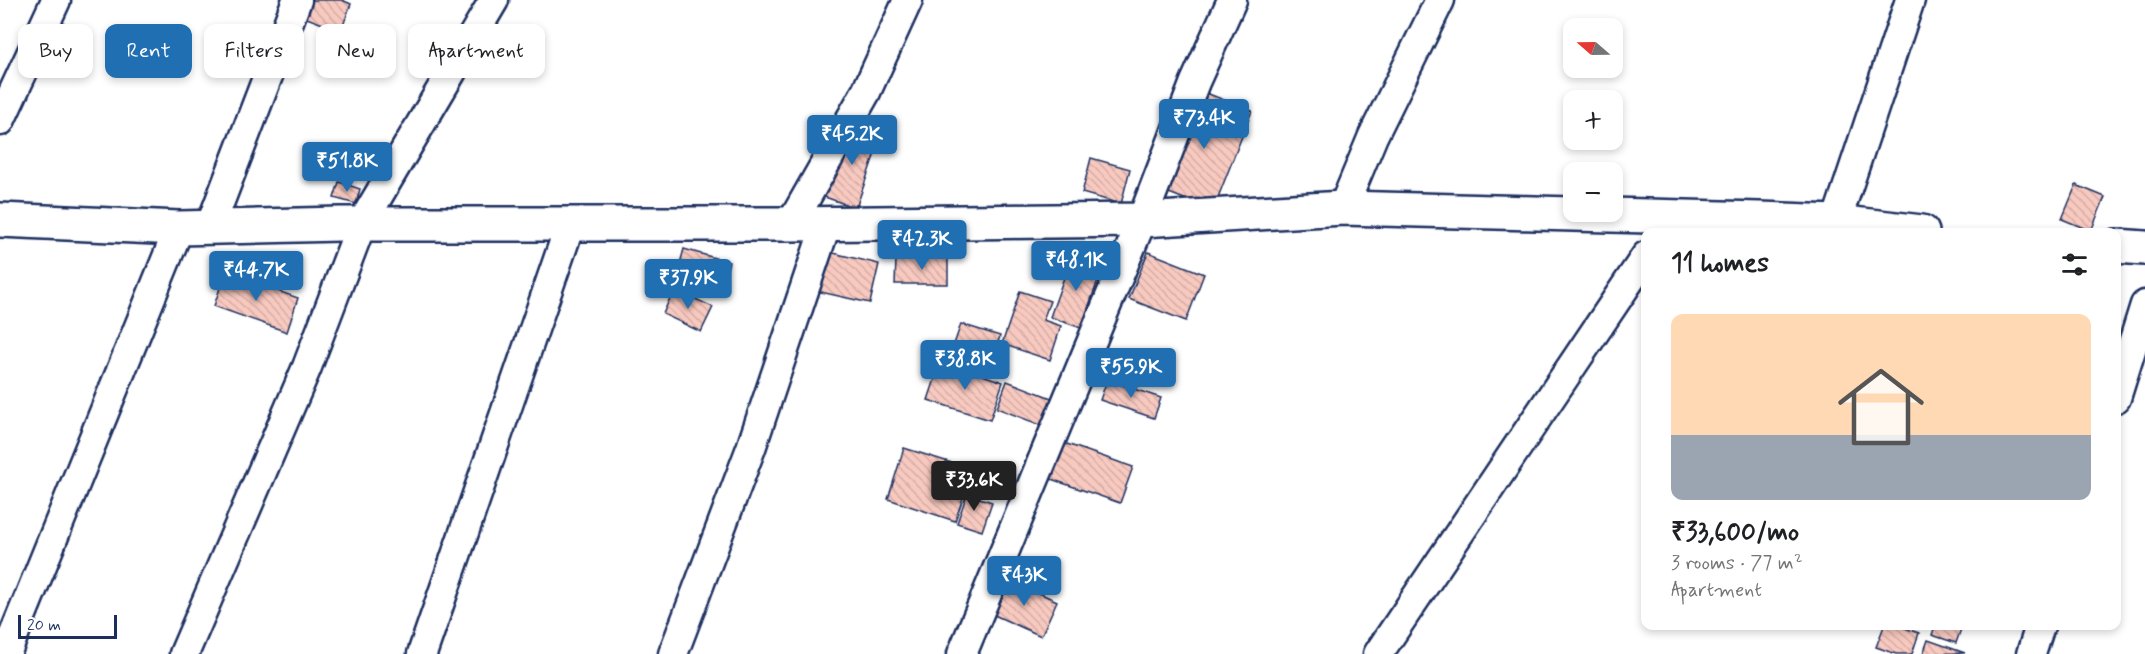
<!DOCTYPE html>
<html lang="en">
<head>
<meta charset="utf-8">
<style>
  :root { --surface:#fff; --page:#f2f2f2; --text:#202124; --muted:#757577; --accent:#1f6fb2 }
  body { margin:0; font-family:Mynerve,sans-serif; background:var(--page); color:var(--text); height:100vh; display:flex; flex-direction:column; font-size:22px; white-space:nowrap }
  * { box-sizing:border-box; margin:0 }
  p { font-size:20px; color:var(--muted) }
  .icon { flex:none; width:33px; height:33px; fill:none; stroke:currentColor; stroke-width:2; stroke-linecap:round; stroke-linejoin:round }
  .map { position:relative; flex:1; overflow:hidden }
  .sheet { position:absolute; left:1641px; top:228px; width:480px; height:402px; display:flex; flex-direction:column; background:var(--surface); border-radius:12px; box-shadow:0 3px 9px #0003 }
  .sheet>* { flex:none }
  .banner { position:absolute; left:18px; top:24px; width:570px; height:54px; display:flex; gap:12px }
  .needle { width:39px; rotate:290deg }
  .fabs { position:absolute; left:1563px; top:18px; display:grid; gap:12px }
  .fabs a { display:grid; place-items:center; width:60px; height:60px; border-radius:12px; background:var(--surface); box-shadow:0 3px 9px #0003; font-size:30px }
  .scale { position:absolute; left:18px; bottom:15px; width:99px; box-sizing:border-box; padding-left:6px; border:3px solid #1b2f5e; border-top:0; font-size:16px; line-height:21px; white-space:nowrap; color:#1b2f5e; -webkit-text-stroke:4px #fff; paint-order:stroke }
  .price { position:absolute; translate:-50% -51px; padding:0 14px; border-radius:6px; background:var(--accent); color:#fff; font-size:20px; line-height:39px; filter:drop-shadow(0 2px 3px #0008) }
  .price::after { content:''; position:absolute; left:50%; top:36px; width:18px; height:14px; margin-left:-9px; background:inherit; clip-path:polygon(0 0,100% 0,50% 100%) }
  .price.current { background:#222; color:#fff }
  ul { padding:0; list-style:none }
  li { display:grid; align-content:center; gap:12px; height:318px; padding:0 30px }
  li span { display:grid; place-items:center; height:186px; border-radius:12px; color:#555 }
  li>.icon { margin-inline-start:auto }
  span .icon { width:108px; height:108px; fill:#fffc; stroke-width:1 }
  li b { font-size:26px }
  h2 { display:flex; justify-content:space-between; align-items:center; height:72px; padding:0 30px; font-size:26px }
  .chip { padding:0 21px; border-radius:12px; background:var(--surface); box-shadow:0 3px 9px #0003; font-size:21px; line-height:54px }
  .chip.current { background:var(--accent); color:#fff }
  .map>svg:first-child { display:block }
  .building { fill:url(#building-back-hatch); stroke:#1b2f5e; stroke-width:1.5 }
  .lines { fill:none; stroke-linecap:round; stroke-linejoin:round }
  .street-casing { stroke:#1b2f5e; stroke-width:33 }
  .secondary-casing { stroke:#1b2f5e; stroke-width:38 }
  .street { stroke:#fff; stroke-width:28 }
  .secondary { stroke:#fff; stroke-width:33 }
</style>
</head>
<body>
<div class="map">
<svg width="2145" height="654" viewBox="0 0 2145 654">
  <defs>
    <pattern id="building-back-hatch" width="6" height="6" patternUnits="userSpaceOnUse" patternTransform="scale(1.5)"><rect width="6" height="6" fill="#f8c9bf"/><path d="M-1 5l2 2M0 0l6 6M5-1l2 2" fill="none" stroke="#d4ada7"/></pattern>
  </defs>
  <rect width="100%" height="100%" fill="#fff"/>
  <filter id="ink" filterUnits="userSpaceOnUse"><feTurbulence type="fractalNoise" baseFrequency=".0167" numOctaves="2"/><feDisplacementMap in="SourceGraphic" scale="12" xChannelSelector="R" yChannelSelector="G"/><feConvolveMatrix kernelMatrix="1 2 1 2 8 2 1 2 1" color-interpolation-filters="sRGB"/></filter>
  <g filter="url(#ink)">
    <g class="building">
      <polygon points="304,0 342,0 351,4 341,31 299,15"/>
      <polygon points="1196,89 1252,111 1213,210 1156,188"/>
      <polygon points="847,124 881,136 856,208 822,196"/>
      <polygon points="1091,158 1130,169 1121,204 1082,193"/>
      <polygon points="339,182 360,189 356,204 334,198"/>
      <polygon points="2076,185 2105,197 2091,231 2062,219"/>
      <polygon points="684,249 729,262 721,291 676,278"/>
      <polygon points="825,251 879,264 870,303 816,291"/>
      <polygon points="1148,252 1204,274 1186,321 1129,299"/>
      <polygon points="1072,255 1103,266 1081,328 1050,317"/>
      <polygon points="948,258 948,284 895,284 896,259"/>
      <polygon points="225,273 298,298 287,332 214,306"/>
      <polygon points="674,289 713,307 701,332 663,314"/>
      <polygon points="1020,291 1050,301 1043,320 1061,326 1050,360 1002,344"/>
      <polygon points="961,324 1000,336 989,371 949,359"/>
      <polygon points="941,361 1003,382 990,420 928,400"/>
      <polygon points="1107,380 1161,398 1154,418 1100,400"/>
      <polygon points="1007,381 1054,399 1043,426 997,408"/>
      <polygon points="1064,443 1133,467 1120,503 1051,479"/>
      <polygon points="904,448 984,473 977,496 965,492 955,521 888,499"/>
      <polygon points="967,494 992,502 982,531 957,523"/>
      <polygon points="1007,579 1057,601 1041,636 992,614"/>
      <polygon points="1884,626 1899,626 1919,633 1912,654 1896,654 1876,647"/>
      <polygon points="1935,626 1962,626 1956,643 1932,635"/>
      <polygon points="1928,640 1965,653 1923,654"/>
    </g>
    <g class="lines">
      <defs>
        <g id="street">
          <polyline points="0,121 56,0"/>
          <polyline points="1343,208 1373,136 1440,0"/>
          <polyline points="1836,222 1910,0"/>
          <polyline points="791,224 866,92 908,0"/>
          <polyline points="210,227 297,0"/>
          <polyline points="2116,398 2145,305"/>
          <polyline points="6,654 179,228"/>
          <polyline points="184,654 307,367 361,225 494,0"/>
          <polyline points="422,654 570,225"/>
          <polyline points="673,654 751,448 827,222"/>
          <polyline points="962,654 1142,220 1195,82 1232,0"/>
          <polyline points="1378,654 1646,256"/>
          <polyline points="2031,654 2040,626"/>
        </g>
        <g id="secondary">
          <polyline points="0,220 179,228 340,224 791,224 1142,220 1343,208 1760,219 1836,222 1922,232"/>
          <polyline points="2116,246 2145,248"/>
        </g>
      </defs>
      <use href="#street" class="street-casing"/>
      <use href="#secondary" class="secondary-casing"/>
      <use href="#street" class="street"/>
      <use href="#secondary" class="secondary"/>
    </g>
  </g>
</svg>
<div class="fabs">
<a><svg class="needle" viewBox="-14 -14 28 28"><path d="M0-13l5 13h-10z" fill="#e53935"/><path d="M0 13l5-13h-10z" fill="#757577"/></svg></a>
<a>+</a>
<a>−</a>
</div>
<div class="scale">20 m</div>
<b class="price" style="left:1204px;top:150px">₹73.4K</b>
<b class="price" style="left:852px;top:166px">₹45.2K</b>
<b class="price" style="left:347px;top:193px">₹51.8K</b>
<b class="price" style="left:922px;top:271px">₹42.3K</b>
<b class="price" style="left:1076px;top:292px">₹48.1K</b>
<b class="price" style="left:256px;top:302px">₹44.7K</b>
<b class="price" style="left:688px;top:310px">₹37.9K</b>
<b class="price" style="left:965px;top:391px">₹38.8K</b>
<b class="price" style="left:1131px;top:399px">₹55.9K</b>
<b class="price current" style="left:974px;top:512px">₹33.6K</b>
<b class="price" style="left:1024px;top:607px">₹43K</b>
<div class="banner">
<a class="chip">Buy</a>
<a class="chip current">Rent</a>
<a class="chip">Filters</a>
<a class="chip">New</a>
<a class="chip">Apartment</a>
</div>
<section class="sheet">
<h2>11 homes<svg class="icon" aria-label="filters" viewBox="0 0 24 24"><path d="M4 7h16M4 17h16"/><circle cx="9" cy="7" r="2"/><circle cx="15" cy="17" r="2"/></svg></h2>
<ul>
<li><span style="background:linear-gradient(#ffd9b3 65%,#9aa5b1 0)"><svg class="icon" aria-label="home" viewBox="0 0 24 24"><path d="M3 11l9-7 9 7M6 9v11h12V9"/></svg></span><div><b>₹33,600/mo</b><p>3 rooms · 77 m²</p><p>Apartment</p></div></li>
</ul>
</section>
</div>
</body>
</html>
